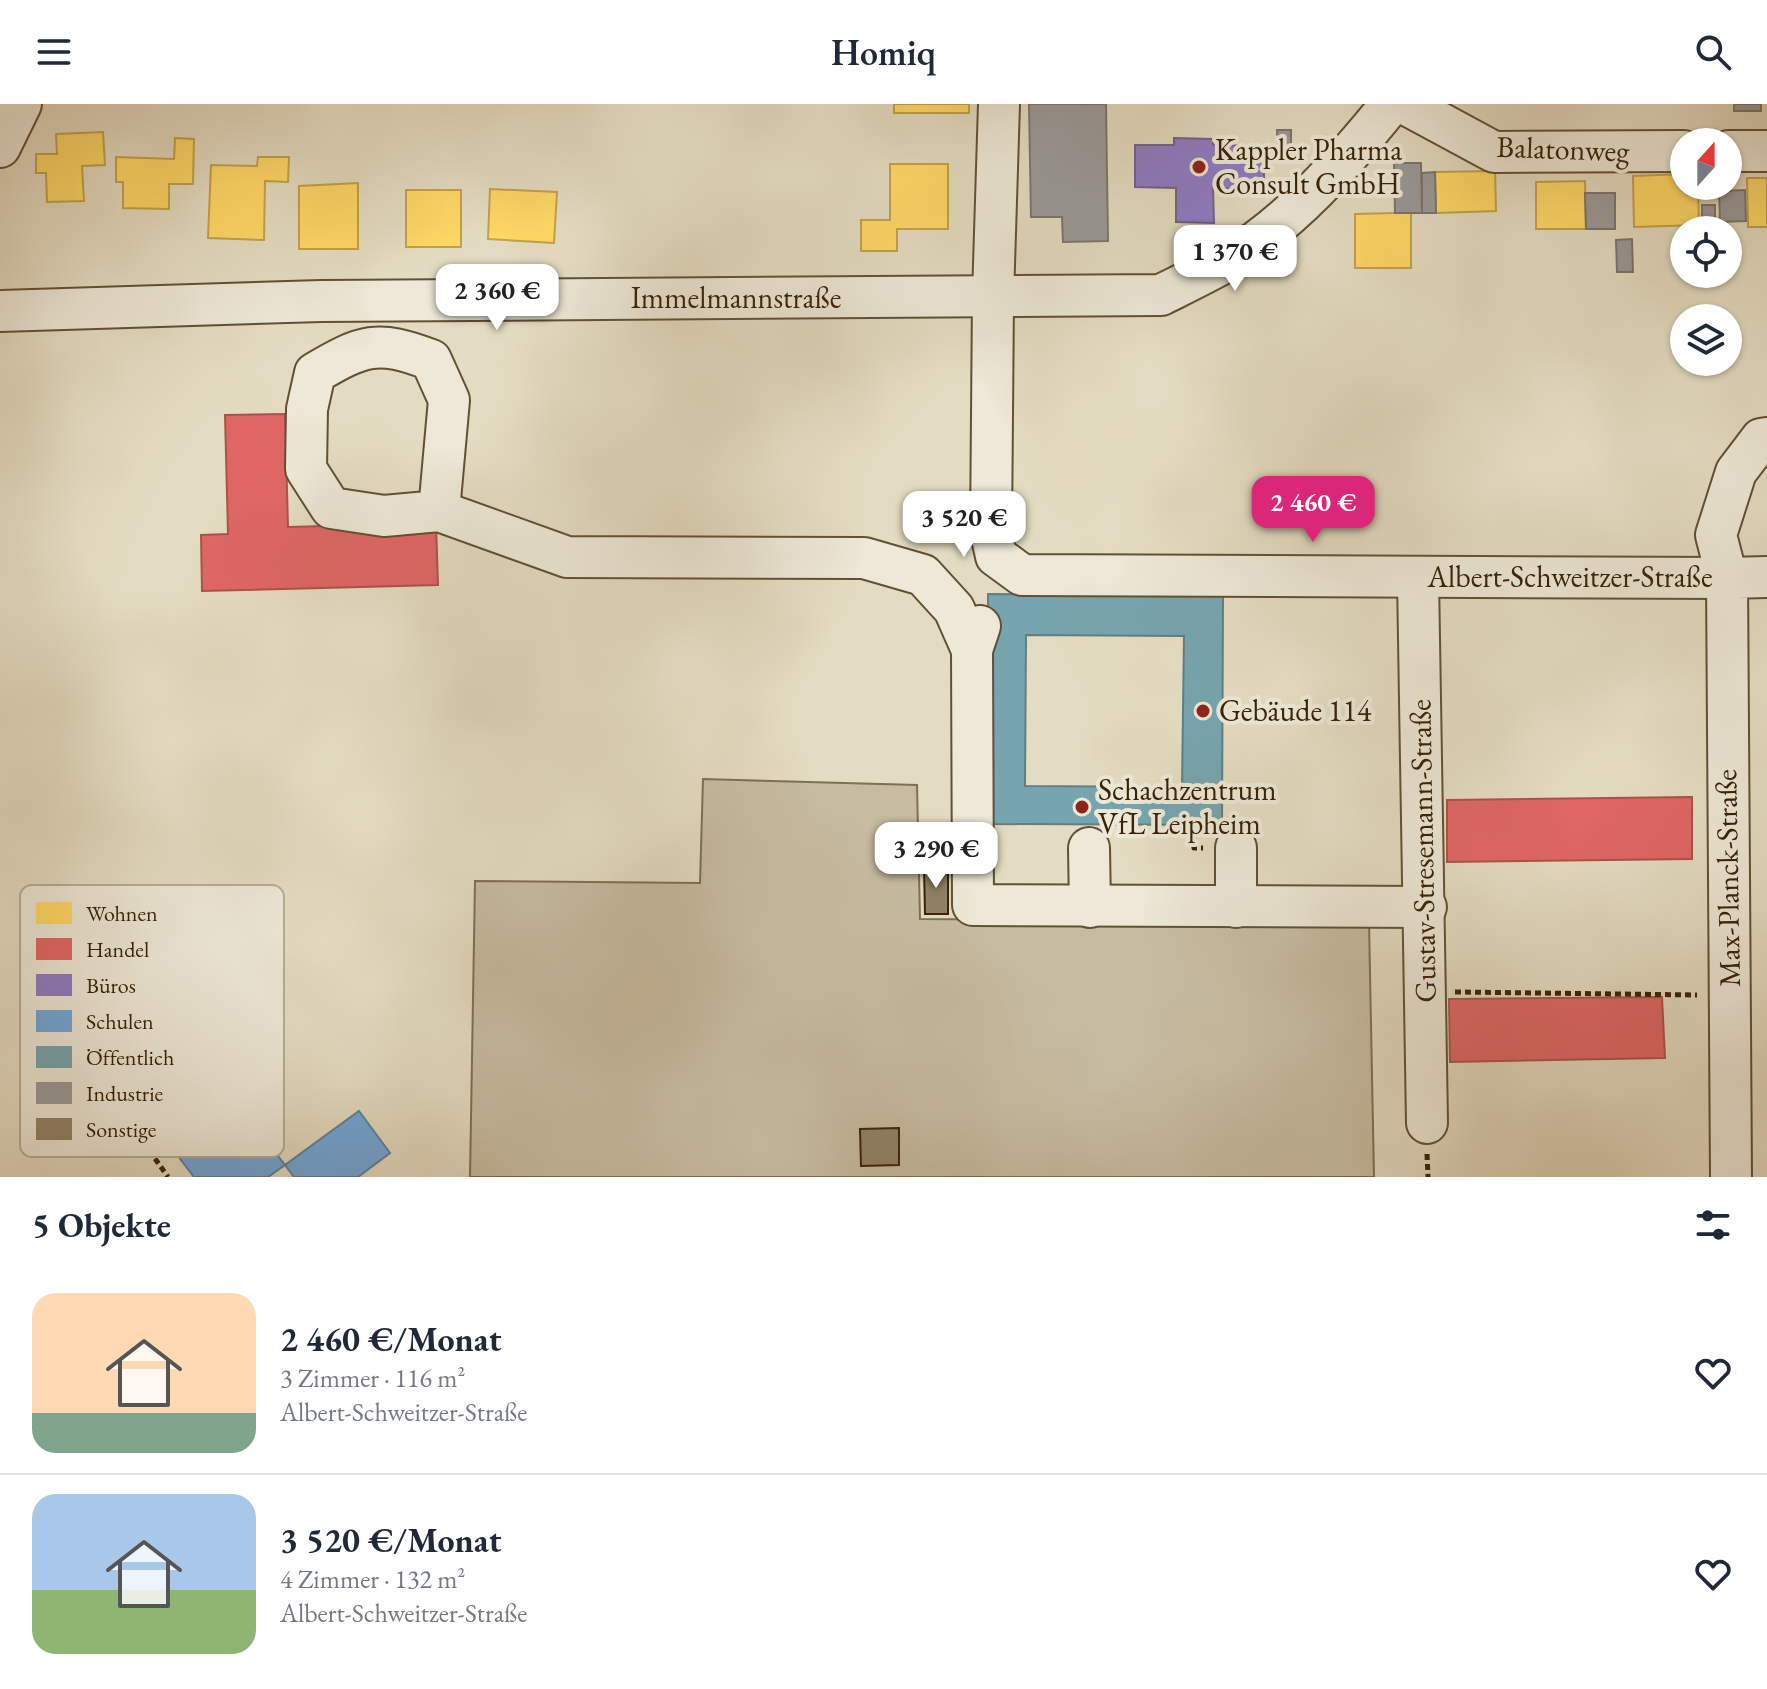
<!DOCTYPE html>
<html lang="de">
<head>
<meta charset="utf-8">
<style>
  :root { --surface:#fff; --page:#f6f6f7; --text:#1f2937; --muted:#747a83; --line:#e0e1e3; --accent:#db2777 }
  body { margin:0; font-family:"EB Garamond",serif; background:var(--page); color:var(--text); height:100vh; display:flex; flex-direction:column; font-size:30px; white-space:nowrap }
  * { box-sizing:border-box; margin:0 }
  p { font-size:26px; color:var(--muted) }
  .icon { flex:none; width:44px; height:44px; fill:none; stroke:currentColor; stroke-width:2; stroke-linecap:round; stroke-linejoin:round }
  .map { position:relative; height:1073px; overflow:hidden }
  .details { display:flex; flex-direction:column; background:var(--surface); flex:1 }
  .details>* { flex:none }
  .needle { width:52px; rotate:21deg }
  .controls { position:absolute; left:1670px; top:24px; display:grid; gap:16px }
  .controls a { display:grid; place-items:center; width:72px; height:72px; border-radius:50%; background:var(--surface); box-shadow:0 2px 6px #0004; font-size:40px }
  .price { position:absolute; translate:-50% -68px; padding:0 18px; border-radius:16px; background:#fff; color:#222; font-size:26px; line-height:52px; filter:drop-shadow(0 2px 4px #0008) }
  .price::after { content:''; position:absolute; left:50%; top:48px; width:24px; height:18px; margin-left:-12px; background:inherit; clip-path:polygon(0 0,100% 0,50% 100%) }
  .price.on { background:var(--accent); color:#fff }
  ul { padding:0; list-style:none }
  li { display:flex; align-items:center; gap:24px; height:200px; padding:0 32px }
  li+li { border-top:2px solid var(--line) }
  li span { display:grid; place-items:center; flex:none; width:224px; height:160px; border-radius:24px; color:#555 }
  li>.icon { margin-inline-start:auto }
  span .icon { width:96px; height:96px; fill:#fffc; stroke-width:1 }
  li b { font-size:34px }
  h2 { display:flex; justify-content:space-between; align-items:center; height:96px; padding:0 32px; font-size:34px }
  header { display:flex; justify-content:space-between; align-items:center; height:104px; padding:0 32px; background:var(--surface); font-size:36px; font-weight:600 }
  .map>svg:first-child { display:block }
  .green { fill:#c7bca2; stroke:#7f6f54; stroke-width:2 }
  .homes { fill:#ffd966; stroke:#c3a249; stroke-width:2 }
  .shops { fill:#e06666; stroke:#ad5249; stroke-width:2 }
  .offices { fill:#8e7cc3; stroke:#74618a; stroke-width:2 }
  .schools { fill:#6fa8dc; stroke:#5e809c; stroke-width:2 }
  .public { fill:#76a5af; stroke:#637e7c; stroke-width:2; fill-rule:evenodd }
  .industry { fill:#999; stroke:#7c756d; stroke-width:2 }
  .building { fill:#918368; stroke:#372206; stroke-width:2 }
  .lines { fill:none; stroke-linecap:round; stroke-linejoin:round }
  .minor-casing { stroke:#625035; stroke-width:44 }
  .path { stroke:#372206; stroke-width:5; stroke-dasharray:6 4; stroke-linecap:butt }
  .minor { stroke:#ede8d7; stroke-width:40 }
  .poi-dot { fill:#8f2418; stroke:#ede8d7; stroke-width:3 }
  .labels { text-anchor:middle; stroke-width:8; stroke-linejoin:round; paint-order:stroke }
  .street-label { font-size:30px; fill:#372206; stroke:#ede8d7 }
  .poi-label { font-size:30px; fill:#372206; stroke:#ede8d7; text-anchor:start }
  .key { fill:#ede8d7; stroke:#b6ad98; stroke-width:2 }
  .key-label { font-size:22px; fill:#372206 }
</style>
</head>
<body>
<header><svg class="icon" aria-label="menu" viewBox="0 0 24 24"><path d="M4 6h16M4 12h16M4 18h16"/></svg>Homiq<svg class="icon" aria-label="search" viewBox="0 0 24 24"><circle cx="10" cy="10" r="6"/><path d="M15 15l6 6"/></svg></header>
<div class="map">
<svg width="1767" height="1073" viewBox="0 0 1767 1073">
  <rect width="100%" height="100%" fill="#e4dcc2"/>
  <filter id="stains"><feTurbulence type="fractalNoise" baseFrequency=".0025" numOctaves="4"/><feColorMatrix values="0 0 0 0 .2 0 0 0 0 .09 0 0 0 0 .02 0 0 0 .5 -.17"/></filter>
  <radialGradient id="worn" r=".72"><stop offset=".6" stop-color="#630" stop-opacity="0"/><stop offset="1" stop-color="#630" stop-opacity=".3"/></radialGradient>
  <polygon class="green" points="703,675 917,681 920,815 1369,818 1374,1073 470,1073 475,777 700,779"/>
  <g class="homes">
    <rect x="894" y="0" width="75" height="9"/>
    <polygon points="103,28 105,61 82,62 84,97 47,98 46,69 36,69 36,50 57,50 56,30"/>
    <polygon points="175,34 194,35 193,80 169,80 169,105 123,104 123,78 116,78 116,53 174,55"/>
    <polygon points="258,53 289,53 288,78 265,77 264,136 208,134 211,61 257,62"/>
    <polygon points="890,60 948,60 948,125 897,125 897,147 861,147 861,116 890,116"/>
    <polygon points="1495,67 1496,107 1436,109 1435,68"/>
    <polygon points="1684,70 1684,82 1698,82 1699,121 1634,123 1633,72"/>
    <polygon points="1747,74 1767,74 1767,123 1748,123"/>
    <polygon points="1585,77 1586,125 1536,125 1536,78"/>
    <polygon points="358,79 358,145 299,145 299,82"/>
    <polygon points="490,85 557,88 554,139 488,135"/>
    <rect x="406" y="86" width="55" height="57"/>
    <polygon points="1395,109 1411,109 1411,164 1355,164 1355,110"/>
  </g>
  <g class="shops">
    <polygon points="285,310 288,423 436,419 438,481 202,487 201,431 228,430 225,311"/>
    <polygon points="1692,693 1692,755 1447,758 1447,696"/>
    <polygon points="1662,893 1665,954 1450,958 1449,895"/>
  </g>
  <polygon class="offices" points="1174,34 1213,35 1213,41 1262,42 1265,86 1213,84 1214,119 1176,118 1176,84 1135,83 1135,41 1174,41"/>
  <g class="schools">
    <polygon points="133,863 285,1061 268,1073 194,1073 70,911"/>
    <polygon points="359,1007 390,1049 358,1073 294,1073 285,1061"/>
  </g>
  <path class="public" d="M988,490L1223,492L1222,721L987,720ZM1026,531L1184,532L1182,683L1025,682Z"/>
  <g class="industry">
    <polygon points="1029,0 1106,0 1108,137 1063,138 1062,113 1031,113"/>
    <rect x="1734" y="0" width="27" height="7"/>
    <polygon points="1277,26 1291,26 1291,52 1278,52"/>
    <polygon points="1394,59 1421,59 1422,109 1395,109"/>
    <polygon points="1435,68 1436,109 1422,109 1422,69"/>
    <polygon points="1745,86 1746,117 1720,118 1719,87"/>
    <polygon points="1585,89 1615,89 1615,125 1586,125"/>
    <rect x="1702" y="101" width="13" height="25"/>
    <polygon points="1632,135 1633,168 1617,168 1616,136"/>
  </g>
  <g class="building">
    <polygon points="924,763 948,763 948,810 925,810"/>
    <polygon points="899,1024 899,1061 861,1062 860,1025"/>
  </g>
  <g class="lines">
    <defs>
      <g id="minor">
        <polyline points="999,0 993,193 991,429 996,452 1022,471 1727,474 1716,431 1736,368 1761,335 1767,334"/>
        <polyline points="1405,0 1494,48 1684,47"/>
        <polyline points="0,43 21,0"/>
        <polyline points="1728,47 1767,47"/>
        <path d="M0,207L321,197L1161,191C1183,180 1206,169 1227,157C1292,118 1344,58 1391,0"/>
        <path d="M439,407L449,296L431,256C377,235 363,241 315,269L307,305L306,365L331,404L384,412L439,407L567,453L864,454L923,471L954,505L972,546"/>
        <polyline points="1418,474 1427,1019"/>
        <polyline points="980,522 972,546 973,801 1426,803"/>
        <polyline points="1089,744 1090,803"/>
        <polyline points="1236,744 1236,803"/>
        <polyline points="1731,1073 1727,474 1767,473"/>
      </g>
    </defs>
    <use href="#minor" class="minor-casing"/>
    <g class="path">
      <polyline points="1194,721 1194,744 1203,744"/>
      <polyline points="1455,888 1697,891"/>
      <polyline points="40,891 168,1073"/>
      <polyline points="1427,1050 1428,1073"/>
    </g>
    <use href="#minor" class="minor"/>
  </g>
  <g class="poi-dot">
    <circle cx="1199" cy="63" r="8"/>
    <circle cx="1203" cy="607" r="8"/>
    <circle cx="1082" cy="703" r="8"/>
  </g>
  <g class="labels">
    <g class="street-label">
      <text transform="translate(1563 45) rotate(2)" y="10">Balatonweg</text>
      <text x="736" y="204">Immelmannstraße</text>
      <text x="1570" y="483">Albert-Schweitzer-Straße</text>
      <text transform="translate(1423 747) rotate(-91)" y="10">Gustav-Stresemann-Straße</text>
      <text transform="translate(1728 774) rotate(-91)" y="10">Max-Planck-Straße</text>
    </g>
    <g class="poi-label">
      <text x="1215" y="56">Kappler Pharma<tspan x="1215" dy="34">Consult GmbH</tspan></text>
      <text x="1219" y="617">Gebäude 114</text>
      <text x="1098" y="696">Schachzentrum<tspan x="1098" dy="34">VfL Leipheim</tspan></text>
    </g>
  </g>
  <rect x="20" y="781" width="264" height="272" rx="12" class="key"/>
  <rect x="36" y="798" width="36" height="22" fill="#ffd966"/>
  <rect x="36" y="834" width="36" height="22" fill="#e06666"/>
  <rect x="36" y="870" width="36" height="22" fill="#8e7cc3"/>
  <rect x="36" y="906" width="36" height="22" fill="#6fa8dc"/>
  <rect x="36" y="942" width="36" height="22" fill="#76a5af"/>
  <rect x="36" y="978" width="36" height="22" fill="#999"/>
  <rect x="36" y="1014" width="36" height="22" fill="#918368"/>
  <g class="key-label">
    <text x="86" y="817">Wohnen</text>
    <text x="86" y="853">Handel</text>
    <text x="86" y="889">Büros</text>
    <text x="86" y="925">Schulen</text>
    <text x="86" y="961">Öffentlich</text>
    <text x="86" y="997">Industrie</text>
    <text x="86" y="1033">Sonstige</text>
  </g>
  <rect width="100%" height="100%" filter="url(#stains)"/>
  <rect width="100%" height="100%" fill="url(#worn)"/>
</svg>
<div class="controls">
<a><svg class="needle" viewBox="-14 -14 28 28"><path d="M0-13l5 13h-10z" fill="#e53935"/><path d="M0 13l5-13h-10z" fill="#747a83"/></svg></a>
<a><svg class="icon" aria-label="locate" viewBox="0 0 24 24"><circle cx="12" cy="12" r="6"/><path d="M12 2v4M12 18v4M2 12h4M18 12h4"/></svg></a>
<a><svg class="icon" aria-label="layers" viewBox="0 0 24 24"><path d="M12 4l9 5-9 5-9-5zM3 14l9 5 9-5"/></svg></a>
</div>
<b class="price" style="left:1235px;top:189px">1 370 €</b>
<b class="price" style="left:497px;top:228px">2 360 €</b>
<b class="price on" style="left:1313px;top:440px">2 460 €</b>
<b class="price" style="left:964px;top:455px">3 520 €</b>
<b class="price" style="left:936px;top:786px">3 290 €</b>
</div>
<section class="details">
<h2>5 Objekte<svg class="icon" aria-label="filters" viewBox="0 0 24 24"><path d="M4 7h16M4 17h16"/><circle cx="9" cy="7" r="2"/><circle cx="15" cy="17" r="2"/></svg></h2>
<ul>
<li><span style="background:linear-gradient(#ffd9b3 75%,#7fa58c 0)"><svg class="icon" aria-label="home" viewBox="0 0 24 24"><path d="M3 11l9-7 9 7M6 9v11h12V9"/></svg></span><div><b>2 460 €/Monat</b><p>3 Zimmer · 116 m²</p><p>Albert-Schweitzer-Straße</p></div><svg class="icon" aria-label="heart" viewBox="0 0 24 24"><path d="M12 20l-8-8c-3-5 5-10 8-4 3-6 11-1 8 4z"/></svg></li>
<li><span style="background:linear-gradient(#a9c7e8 60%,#8fb573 0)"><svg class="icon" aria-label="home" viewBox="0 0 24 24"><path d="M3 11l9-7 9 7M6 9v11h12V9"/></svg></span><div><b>3 520 €/Monat</b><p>4 Zimmer · 132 m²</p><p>Albert-Schweitzer-Straße</p></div><svg class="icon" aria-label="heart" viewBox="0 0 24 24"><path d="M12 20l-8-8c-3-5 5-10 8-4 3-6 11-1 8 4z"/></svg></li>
</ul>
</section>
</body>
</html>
